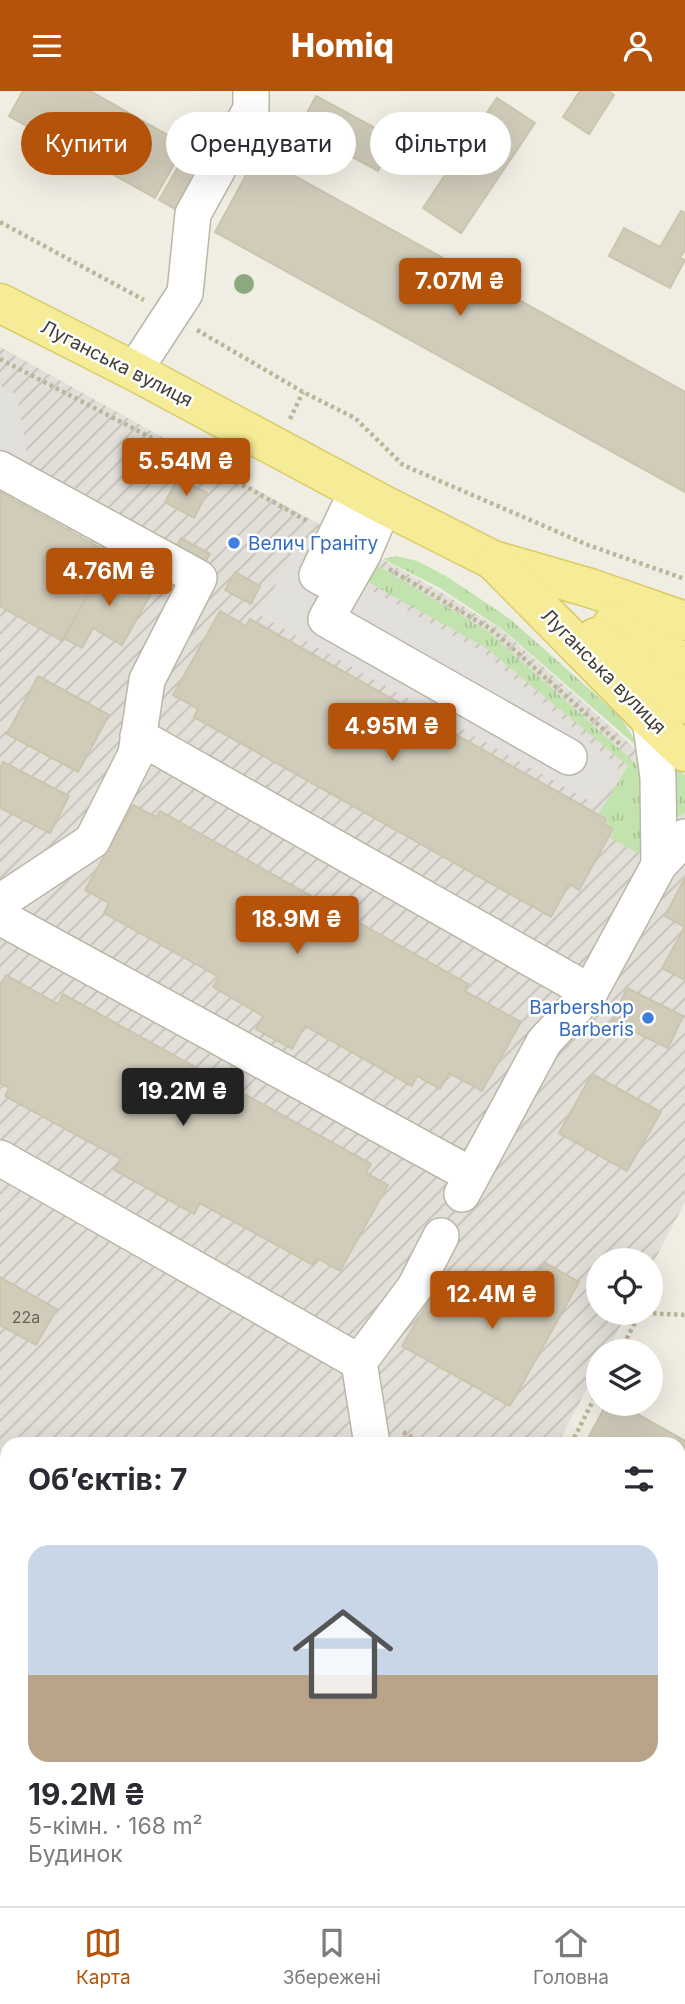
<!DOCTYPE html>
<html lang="uk">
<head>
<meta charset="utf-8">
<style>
  :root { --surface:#fff; --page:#f2f2f3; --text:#2b2b33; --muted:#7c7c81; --line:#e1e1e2; --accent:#b45309 }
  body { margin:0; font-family:Inter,sans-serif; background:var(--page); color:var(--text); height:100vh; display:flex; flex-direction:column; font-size:26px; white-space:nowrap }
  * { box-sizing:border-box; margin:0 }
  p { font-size:23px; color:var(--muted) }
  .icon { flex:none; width:38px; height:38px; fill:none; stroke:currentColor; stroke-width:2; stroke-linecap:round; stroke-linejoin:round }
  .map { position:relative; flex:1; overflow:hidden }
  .side { position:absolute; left:0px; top:1346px; width:686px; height:471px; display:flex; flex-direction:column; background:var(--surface); border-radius:21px 21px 0 0; box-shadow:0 7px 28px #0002 }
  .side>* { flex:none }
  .banner { position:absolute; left:21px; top:21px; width:644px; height:63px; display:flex; gap:14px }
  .fabs { position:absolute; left:586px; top:1157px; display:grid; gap:14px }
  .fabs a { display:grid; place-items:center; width:77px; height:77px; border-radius:50%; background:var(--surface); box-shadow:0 7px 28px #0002; font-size:35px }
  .price { position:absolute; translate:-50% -60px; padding:0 16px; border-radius:7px; background:var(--accent); color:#fff; font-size:23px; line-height:46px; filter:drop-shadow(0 2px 4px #0008) }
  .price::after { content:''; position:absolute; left:50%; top:42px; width:21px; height:16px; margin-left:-10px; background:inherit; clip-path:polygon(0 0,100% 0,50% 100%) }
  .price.current { background:#222; color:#fff }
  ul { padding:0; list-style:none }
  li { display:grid; align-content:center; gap:14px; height:371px; padding:0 28px }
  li+li { border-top:2px solid var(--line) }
  li span { display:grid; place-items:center; height:217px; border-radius:21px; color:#555 }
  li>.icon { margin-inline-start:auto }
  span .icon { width:126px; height:126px; fill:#fffc; stroke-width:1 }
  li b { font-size:30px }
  h2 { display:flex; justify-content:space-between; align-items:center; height:84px; padding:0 28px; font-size:30px }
  .pill { padding:0 24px; border-radius:32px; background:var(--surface); box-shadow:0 7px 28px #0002; font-size:24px; line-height:63px }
  .pill.current { background:var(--accent); color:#fff }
  header { display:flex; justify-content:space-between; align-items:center; height:91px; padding:0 28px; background:var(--accent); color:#fff; font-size:32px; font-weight:800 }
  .dock { display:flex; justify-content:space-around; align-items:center; height:98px; border-top:2px solid var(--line); background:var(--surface); font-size:19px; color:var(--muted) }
  .dock a { display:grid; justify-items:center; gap:4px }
  .dock .current { color:var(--accent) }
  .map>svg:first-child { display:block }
  .industrial { fill:url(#industrial-furrows) }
  .grass { fill:url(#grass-tufts) }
  .parking { fill:#e1e0dc }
  .building { fill:#d1ccba; stroke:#cbc5ae; stroke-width:2 }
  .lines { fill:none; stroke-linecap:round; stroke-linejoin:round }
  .minor-casing { stroke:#bbb7a7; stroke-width:38 }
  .major-casing { stroke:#d9cb68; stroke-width:41 }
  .path { stroke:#bbb599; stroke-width:4.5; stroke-dasharray:3.5 3.5; stroke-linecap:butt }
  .minor { stroke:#fff; stroke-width:35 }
  .major { stroke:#f6eb96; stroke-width:38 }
  .rail { stroke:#939393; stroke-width:5; stroke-dasharray:9 9; stroke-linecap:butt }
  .tree { fill:#8ca87e }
  .shop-dot { fill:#3f7fe0; stroke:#fff; stroke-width:2.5 }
  .labels { text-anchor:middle; stroke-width:5; stroke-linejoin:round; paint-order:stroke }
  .number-label { font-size:16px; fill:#666256 }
  .street-label { font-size:19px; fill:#423f34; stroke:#fff }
  .shop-label { font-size:19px; fill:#366cbe; stroke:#fff; text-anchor:start }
</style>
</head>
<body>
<header><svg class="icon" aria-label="menu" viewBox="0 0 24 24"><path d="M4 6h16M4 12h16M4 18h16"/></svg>Homiq<svg class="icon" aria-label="person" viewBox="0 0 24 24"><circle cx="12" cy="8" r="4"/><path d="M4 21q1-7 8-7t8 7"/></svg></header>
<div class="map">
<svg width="685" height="1815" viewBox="0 0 685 1815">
  <defs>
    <pattern id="industrial-furrows" width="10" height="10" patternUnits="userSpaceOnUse" patternTransform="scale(1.75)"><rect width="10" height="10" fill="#e2dfd8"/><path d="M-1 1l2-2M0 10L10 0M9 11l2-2" fill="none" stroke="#c3c0ba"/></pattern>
    <pattern id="grass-tufts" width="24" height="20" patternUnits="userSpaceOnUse" patternTransform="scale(1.75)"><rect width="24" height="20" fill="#c2e2ae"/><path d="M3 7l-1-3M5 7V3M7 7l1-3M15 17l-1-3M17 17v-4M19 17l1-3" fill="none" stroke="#a8c396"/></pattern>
  </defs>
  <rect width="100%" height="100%" fill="#f0eee3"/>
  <polygon class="industrial" points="0,256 436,498 502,539 685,702 685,1111 651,1176 651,1169 598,1169 598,1222 627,1222 607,1260 598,1260 598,1276 558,1353 7,1353 7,1810 679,1810 679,1581 685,1584 685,1815 0,1815"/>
  <g class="grass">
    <polygon points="396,465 417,470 446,485 510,528 621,626 640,658 503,539 440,497 383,468"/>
    <polygon points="375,473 489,541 643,679 644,765 610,747 615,738 605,732 608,728 599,722 628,675 486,557 359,486"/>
    <polygon points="666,667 685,684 685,722 673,727"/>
  </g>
  <g class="parking">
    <polygon points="0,294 17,304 35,409 0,390"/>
    <polygon points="295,457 484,562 619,676 595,713 260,524"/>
  </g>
  <g class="building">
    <polygon points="23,0 90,0 185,54 155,107 9,25"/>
    <polygon points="580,0 608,0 614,4 589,43 563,26"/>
    <polygon points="316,5 395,48 378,80 299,37"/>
    <polygon points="497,7 535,32 461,142 423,117"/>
    <polygon points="257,64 685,301 685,401 215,141"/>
    <polygon points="178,76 199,88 180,121 159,109"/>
    <polygon points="681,120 685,122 685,159 680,167 685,169 670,197 609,165 624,137 660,156"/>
    <polygon points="178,387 207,402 194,427 165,411"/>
    <polygon points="0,401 111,463 62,550 0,515"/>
    <polygon points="181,447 210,463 199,482 171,466"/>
    <polygon points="108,468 122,476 118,485 151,503 122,554 93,537 82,557 64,547"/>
    <polygon points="235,481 260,495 251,513 225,499"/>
    <polygon points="220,520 246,535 250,528 606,728 604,733 613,738 579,799 569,793 551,826 194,626 198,618 173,604"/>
    <polygon points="38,585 109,624 78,681 7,643"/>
    <polygon points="3,671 69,705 50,742 0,717 0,678"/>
    <polygon points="133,714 156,726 160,720 468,893 465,900 521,931 482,1000 449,982 440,998 417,985 412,995 305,935 292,958 256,938 263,925 213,896 219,886 104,822 109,812 85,799"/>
    <polygon points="685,787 685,889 662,877 685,836 665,825"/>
    <polygon points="6,884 58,913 63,903 371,1073 366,1082 388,1094 340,1180 317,1167 313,1174 200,1112 194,1123 114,1079 121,1068 5,1005 9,997 0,992 0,895"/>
    <polygon points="627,897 683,925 668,957 612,930"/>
    <polygon points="592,983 661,1021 627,1080 559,1042"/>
    <polygon points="544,1171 579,1191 510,1315 402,1255 431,1206 468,1192 491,1203 510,1193 527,1201"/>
    <polygon points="0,1186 57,1218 36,1254 0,1234"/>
    <polygon points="607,1312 618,1312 685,1350 685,1420 679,1416 679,1353 585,1353"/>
  </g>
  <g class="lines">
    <defs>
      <g id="minor">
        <polyline points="134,280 185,202 193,123 251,18 251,0"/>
        <polyline points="0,378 199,487 147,589 136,663 92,750 0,811"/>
        <polyline points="384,414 363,463 326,528 569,666"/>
        <polyline points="343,498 317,484 357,400"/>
        <polyline points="650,628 658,686 659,774"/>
        <polyline points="138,645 590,901"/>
        <polyline points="0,826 471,1084"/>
        <polyline points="0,1067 359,1271"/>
        <polyline points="462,1103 544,951 590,901 659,774 685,746"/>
        <polyline points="359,1271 415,1196 441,1145"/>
        <polyline points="359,1271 372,1353"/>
        <polyline points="679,1534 685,1537"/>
      </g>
      <g id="major">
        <polyline points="0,212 134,280 384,414 493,469 590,497 685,530"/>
        <polyline points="495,471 650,628 685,661"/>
        <polyline points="612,534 649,555 685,571"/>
        <polyline points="596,546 685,613"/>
      </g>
    </defs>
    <use href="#minor" class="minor-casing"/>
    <use href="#major" class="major-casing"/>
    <g class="path">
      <polyline points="0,131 144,209"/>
      <polyline points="197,239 303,301 355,327 403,374 588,454 685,488"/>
      <polyline points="0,268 250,398 309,431"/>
      <polyline points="290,328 303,301"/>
      <polyline points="389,478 491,538 621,654"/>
      <polyline points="646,1222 685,1224"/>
      <polyline points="620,1260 640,1222"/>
      <polyline points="403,1341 425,1353"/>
      <polyline points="571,1353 598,1300"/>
      <polyline points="679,1493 685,1496"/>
    </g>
    <use href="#minor" class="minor"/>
    <use href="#major" class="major"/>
    <g class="rail">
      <polyline points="0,1449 7,1452"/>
      <polyline points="0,1500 7,1503"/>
      <polyline points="0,1524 7,1531"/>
      <polyline points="0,1636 7,1639"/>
      <polyline points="343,1810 351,1815"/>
      <polyline points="672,1810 682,1815"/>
    </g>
  </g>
  <g class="tree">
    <circle cx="35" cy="47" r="10"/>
    <circle cx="244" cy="193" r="10"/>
  </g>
  <g class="shop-dot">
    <circle cx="234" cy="452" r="7"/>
    <circle cx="648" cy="927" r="7"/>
  </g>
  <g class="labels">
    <g class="number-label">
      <text x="26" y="1232">22а</text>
    </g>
    <g class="street-label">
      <text transform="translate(117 272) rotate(27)" y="7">Луганська вулиця</text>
      <text transform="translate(604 580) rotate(45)" y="7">Луганська вулиця</text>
    </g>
    <g class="shop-label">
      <text x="248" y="459">Велич Граніту</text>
      <text x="634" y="923" text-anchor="end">Barbershop<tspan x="634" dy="22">Barberis</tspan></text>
    </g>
  </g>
</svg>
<div class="fabs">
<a><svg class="icon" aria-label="locate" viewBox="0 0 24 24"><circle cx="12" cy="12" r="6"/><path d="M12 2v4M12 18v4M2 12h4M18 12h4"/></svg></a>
<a><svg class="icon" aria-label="layers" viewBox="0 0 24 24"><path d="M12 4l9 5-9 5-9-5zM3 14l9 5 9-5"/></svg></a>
</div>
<b class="price" style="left:460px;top:227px">7.07M ₴</b>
<b class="price" style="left:186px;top:407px">5.54M ₴</b>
<b class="price" style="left:109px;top:517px">4.76M ₴</b>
<b class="price" style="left:392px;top:672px">4.95M ₴</b>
<b class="price" style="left:297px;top:865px">18.9M ₴</b>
<b class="price current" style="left:183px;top:1037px">19.2M ₴</b>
<b class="price" style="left:492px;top:1240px">12.4M ₴</b>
<div class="banner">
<a class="pill current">Купити</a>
<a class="pill">Орендувати</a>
<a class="pill">Фільтри</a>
</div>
<section class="side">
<h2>Об’єктів: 7<svg class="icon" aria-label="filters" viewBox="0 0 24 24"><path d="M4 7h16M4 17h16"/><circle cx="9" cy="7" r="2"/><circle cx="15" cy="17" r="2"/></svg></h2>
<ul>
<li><span style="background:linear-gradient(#c9d6e8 60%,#b9a48a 0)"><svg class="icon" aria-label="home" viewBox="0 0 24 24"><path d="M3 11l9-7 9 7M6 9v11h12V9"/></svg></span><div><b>19.2M ₴</b><p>5-кімн. · 168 m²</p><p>Будинок</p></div></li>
</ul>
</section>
</div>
<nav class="dock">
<a class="current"><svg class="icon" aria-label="map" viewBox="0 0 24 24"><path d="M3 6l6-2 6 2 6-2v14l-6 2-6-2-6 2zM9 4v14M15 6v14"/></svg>Карта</a>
<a><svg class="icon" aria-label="saved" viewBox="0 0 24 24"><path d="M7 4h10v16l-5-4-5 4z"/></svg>Збережені</a>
<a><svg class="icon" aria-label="home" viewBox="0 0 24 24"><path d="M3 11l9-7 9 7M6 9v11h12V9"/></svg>Головна</a>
</nav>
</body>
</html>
